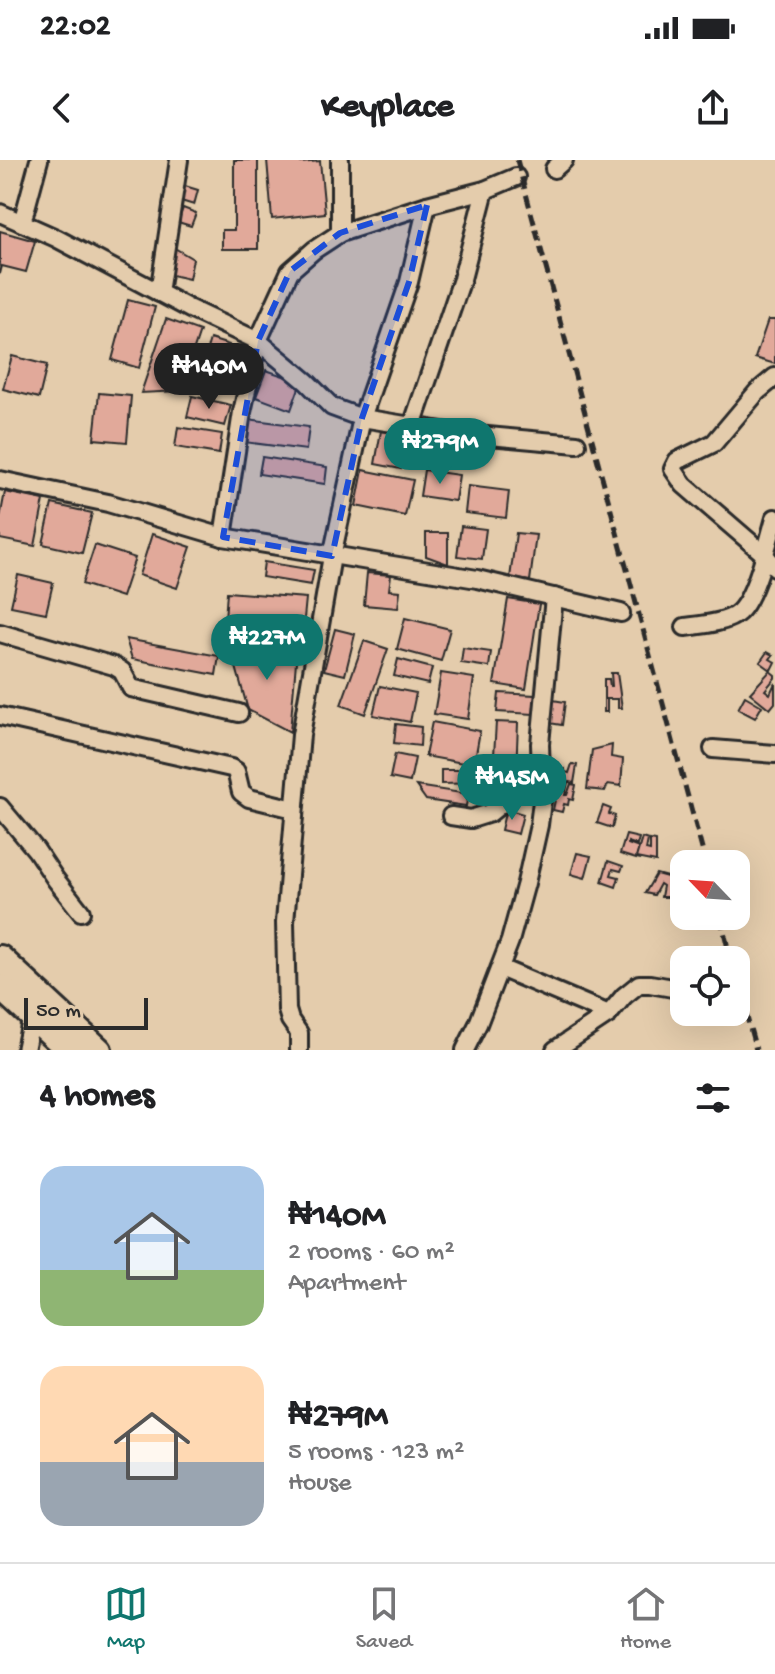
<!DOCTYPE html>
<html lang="en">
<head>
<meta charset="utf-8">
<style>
  :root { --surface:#fff; --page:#f6f6f6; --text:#202124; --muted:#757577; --line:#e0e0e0; --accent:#0f766e }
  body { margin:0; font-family:"Gochi Hand",sans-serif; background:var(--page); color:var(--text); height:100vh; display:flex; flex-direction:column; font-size:30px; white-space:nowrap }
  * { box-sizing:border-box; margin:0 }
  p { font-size:26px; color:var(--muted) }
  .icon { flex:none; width:44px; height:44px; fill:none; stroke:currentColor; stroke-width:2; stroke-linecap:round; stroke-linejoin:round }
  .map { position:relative; height:890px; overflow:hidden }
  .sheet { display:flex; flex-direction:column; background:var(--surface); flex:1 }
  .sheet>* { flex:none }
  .needle { width:52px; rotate:295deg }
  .controls { position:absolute; left:670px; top:690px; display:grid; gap:16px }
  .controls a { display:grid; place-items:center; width:80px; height:80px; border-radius:16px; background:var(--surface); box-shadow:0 8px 32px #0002; font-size:40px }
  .scale { position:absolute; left:24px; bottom:20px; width:124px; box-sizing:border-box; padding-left:8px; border:4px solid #2b2b2b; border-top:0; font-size:22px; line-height:28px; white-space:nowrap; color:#2b2b2b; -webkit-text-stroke:6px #e4ccac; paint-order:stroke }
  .price { position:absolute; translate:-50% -68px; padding:0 18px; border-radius:28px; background:var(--accent); color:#fff; font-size:26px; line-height:52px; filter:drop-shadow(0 2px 4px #0008) }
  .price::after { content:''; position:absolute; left:50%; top:48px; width:24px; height:18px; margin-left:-12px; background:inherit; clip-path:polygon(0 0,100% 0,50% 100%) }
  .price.current { background:#222; color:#fff }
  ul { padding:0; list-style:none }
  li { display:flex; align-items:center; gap:24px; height:200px; padding:0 40px }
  li span { display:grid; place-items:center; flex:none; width:224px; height:160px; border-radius:24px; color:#555 }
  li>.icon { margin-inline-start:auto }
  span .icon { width:96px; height:96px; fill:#fffc; stroke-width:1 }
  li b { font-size:34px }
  h2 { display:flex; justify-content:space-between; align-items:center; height:96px; padding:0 40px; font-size:34px }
  .status { display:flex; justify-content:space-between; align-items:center; height:56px; padding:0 40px; background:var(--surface); direction:ltr }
  .status svg { height:22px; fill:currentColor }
  header { display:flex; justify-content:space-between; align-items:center; height:104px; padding:0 40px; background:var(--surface); font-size:36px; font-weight:700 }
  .menu { display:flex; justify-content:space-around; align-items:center; height:112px; border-top:2px solid var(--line); background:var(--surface); font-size:22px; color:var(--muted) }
  .menu a { display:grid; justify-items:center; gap:4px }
  .menu .current { color:var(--accent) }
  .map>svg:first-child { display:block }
  .building { fill:#e1a99a; stroke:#2b2b2b; stroke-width:2 }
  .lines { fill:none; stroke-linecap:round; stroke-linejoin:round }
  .street-casing { stroke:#2b2b2b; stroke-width:22 }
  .secondary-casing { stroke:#2b2b2b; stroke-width:30 }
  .street { stroke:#e4ccac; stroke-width:16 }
  .secondary { stroke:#e4ccac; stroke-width:24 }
  .rail { stroke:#2b2b2b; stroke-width:5; stroke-dasharray:12 6; stroke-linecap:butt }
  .marked { fill:#1d4ed8; fill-opacity:0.2; stroke:#1d4ed8; stroke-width:6; stroke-dasharray:16 10; stroke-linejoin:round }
</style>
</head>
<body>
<div class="status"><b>22:02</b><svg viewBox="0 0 49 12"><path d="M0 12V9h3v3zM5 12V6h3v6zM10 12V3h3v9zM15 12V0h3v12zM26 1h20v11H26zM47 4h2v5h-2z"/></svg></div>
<header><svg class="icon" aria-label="back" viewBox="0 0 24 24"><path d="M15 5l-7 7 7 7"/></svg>Keyplace<svg class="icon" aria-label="share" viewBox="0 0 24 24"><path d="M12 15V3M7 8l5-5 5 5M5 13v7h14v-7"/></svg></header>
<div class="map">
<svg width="775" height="890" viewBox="0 0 775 890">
  <rect width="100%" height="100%" fill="#e4ccac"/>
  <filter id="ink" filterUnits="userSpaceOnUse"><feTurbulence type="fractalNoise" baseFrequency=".0125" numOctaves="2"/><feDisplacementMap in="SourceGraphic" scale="16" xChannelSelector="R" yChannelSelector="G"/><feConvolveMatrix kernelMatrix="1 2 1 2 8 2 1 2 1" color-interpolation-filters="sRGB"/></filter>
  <g filter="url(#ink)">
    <g class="building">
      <polygon points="234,0 258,0 258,89 222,89 222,70 234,70"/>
      <polygon points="267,0 301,0 301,3 320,1 325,53 272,59"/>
      <polygon points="185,26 198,30 194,45 181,41"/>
      <polygon points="183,48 196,53 191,66 178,62"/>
      <polygon points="0,71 35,81 26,112 2,106 0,114"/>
      <polygon points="173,87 193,99 189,119 167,114"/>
      <polygon points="128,140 155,147 139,208 112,200"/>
      <polygon points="166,159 200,171 180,231 141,233"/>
      <polygon points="768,160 775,160 775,204 755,198"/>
      <polygon points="210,179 229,185 216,228 197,222"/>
      <polygon points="12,196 47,205 39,238 3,229"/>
      <polygon points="266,210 301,222 291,250 256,237"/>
      <polygon points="99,233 131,236 127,282 94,279"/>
      <polygon points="192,236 231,245 225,266 187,257"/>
      <polygon points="247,259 309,267 306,290 244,282"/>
      <polygon points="178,267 222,274 219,294 175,287"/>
      <polygon points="381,271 407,275 401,309 375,304"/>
      <polygon points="262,297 327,307 325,324 259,314"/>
      <polygon points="363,310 413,320 405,356 356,346"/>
      <polygon points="424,310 459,315 455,341 420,336"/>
      <polygon points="468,326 509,331 506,358 465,353"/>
      <polygon points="5,332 44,340 35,386 0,379 0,358"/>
      <polygon points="52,344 92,353 82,393 43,384"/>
      <polygon points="461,366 486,369 482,399 457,396"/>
      <polygon points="426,373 448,373 448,404 426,396"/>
      <polygon points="516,373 536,375 530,421 510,418"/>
      <polygon points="152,374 191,387 177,428 139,415"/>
      <polygon points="95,385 135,398 122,437 82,424"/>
      <polygon points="264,402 314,410 311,425 262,417"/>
      <polygon points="367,413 391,415 389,430 400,431 398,448 364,445"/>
      <polygon points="18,415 53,423 46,453 11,446"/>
      <polygon points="227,432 306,438 302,479 224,473"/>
      <polygon points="508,439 539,444 526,529 494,524"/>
      <polygon points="405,458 450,469 441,501 397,489"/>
      <polygon points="335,469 355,474 345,515 324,510"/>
      <polygon points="126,479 219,496 216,515 132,499"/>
      <polygon points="364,481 388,489 365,554 341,545"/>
      <polygon points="230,485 297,490 290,572 248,550"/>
      <polygon points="463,488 491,492 489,507 461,503"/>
      <polygon points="767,492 773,495 770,499 775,502 771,510 760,502"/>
      <polygon points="398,499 432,508 428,524 394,516"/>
      <polygon points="770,511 775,515 775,518 765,530 770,534 775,523 775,543 770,549 750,533"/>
      <polygon points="441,513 474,518 468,559 434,554"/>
      <polygon points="611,513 617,513 622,548 618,548 618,539 607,539 607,552 604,552 604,519 609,519 610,526 612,526"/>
      <polygon points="380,526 416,533 410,562 373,555"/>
      <polygon points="499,533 535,535 534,554 497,552"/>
      <polygon points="745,536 762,546 755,558 738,549"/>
      <polygon points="553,540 565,542 562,565 549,563"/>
      <polygon points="432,562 480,571 474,605 425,596"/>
      <polygon points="496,562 518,563 516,613 493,612"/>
      <polygon points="396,564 421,567 420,586 394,583"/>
      <polygon points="612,585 611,597 623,599 621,626 608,624 605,631 587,629 592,590"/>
      <polygon points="395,594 415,598 410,622 390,618"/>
      <polygon points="572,604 577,605 574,623 559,620 560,610 565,609 565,612 569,613"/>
      <polygon points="441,610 483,610 483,623 441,624"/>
      <polygon points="559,620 568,622 565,635 567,635 571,624 576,625 573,640 569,639 568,645 564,644 562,652 553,650"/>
      <polygon points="416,626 468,634 466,646 426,640"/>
      <polygon points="603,646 611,649 609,654 615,656 612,668 597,663"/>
      <polygon points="506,649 523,654 518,674 501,670"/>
      <polygon points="626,675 639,678 637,685 628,682 628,684 639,688 636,699 620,694"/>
      <polygon points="642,678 648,680 646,690 650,691 650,680 656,681 656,702 636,698"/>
      <polygon points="577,693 591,696 585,718 571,714"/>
      <polygon points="608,701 623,706 621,711 613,709 611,715 619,717 616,727 602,722"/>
      <polygon points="656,714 671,718 671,737 661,737 663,726 660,724 654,735 645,733"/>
    </g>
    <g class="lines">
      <defs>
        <g id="street">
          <polyline points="340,0 340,73"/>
          <polyline points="554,9 564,0"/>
          <polyline points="0,53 56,78 190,149 258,181 307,222 332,247 362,258 455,273 577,284"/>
          <polyline points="22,63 39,0"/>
          <polyline points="159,133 179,0"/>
          <polyline points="775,217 757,232 714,283 677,301 673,309 684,325 764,394 775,407"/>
          <polyline points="412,266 462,119 485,30"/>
          <polyline points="0,320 108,343 223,377 477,419 621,453"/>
          <polyline points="223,377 242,252 258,181 290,111 314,90 340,73 427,45 485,30 516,17"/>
          <path d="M685,467C700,465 728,463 739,452C756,436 768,382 775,358"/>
          <polyline points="0,473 114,506 122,511 131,528 239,553"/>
          <polyline points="0,556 231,608 236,611 241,632 249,638 294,649"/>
          <polyline points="713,589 775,594"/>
          <polyline points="0,647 36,690 56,720 81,752"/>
          <polyline points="451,656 471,659 490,653 525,625 542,618"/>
          <polyline points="500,808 609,854"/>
          <polyline points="25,890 32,856"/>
          <polyline points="299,890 299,873 290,860 287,850 285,762 301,575 332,396 362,258 409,122 427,45"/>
          <polyline points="465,890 478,864 510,781 526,723 539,665 542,641 540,584 554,437"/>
          <polyline points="555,890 609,854 624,836 639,824 650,824 684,830"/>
        </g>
        <g id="secondary">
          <polyline points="0,798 99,890"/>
          <polyline points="0,827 69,890"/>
        </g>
      </defs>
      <use href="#street" class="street-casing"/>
      <use href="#secondary" class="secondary-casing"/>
      <use href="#street" class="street"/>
      <use href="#secondary" class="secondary"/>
      <g class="rail">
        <polyline points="517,0 706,704"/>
        <polyline points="720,756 731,800"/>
        <polyline points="736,817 756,890"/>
      </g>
    </g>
  </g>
  <path class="marked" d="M427,45L409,122L362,258L332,396L223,377L258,181L290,111L340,73Z"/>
</svg>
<div class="controls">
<a><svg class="needle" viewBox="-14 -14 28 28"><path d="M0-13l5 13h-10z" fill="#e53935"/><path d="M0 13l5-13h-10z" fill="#757577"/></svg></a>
<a><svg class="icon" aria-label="locate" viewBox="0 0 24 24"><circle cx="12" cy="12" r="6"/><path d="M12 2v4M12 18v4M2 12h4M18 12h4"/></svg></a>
</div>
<div class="scale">50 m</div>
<b class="price current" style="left:209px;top:251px">₦140M</b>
<b class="price" style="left:440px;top:326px">₦279M</b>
<b class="price" style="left:267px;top:522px">₦227M</b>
<b class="price" style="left:512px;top:662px">₦145M</b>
</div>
<section class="sheet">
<h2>4 homes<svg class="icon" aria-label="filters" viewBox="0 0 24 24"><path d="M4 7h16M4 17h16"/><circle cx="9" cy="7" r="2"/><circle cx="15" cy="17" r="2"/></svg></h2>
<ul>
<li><span style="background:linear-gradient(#a9c7e8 65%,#8fb573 0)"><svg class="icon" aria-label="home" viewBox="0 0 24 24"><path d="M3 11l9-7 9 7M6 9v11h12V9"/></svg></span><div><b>₦140M</b><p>2 rooms · 60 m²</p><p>Apartment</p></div></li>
<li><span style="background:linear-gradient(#ffd9b3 60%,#9aa5b1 0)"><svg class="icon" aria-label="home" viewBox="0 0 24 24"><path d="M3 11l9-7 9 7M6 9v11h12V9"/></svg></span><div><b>₦279M</b><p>5 rooms · 123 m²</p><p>House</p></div></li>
</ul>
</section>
<nav class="menu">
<a class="current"><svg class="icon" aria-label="map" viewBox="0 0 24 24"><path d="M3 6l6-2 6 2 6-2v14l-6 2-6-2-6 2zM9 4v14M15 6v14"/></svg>Map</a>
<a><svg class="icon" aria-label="saved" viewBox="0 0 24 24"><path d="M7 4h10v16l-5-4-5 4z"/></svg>Saved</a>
<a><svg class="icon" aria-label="home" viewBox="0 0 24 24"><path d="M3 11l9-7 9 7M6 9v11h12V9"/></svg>Home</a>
</nav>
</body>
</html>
